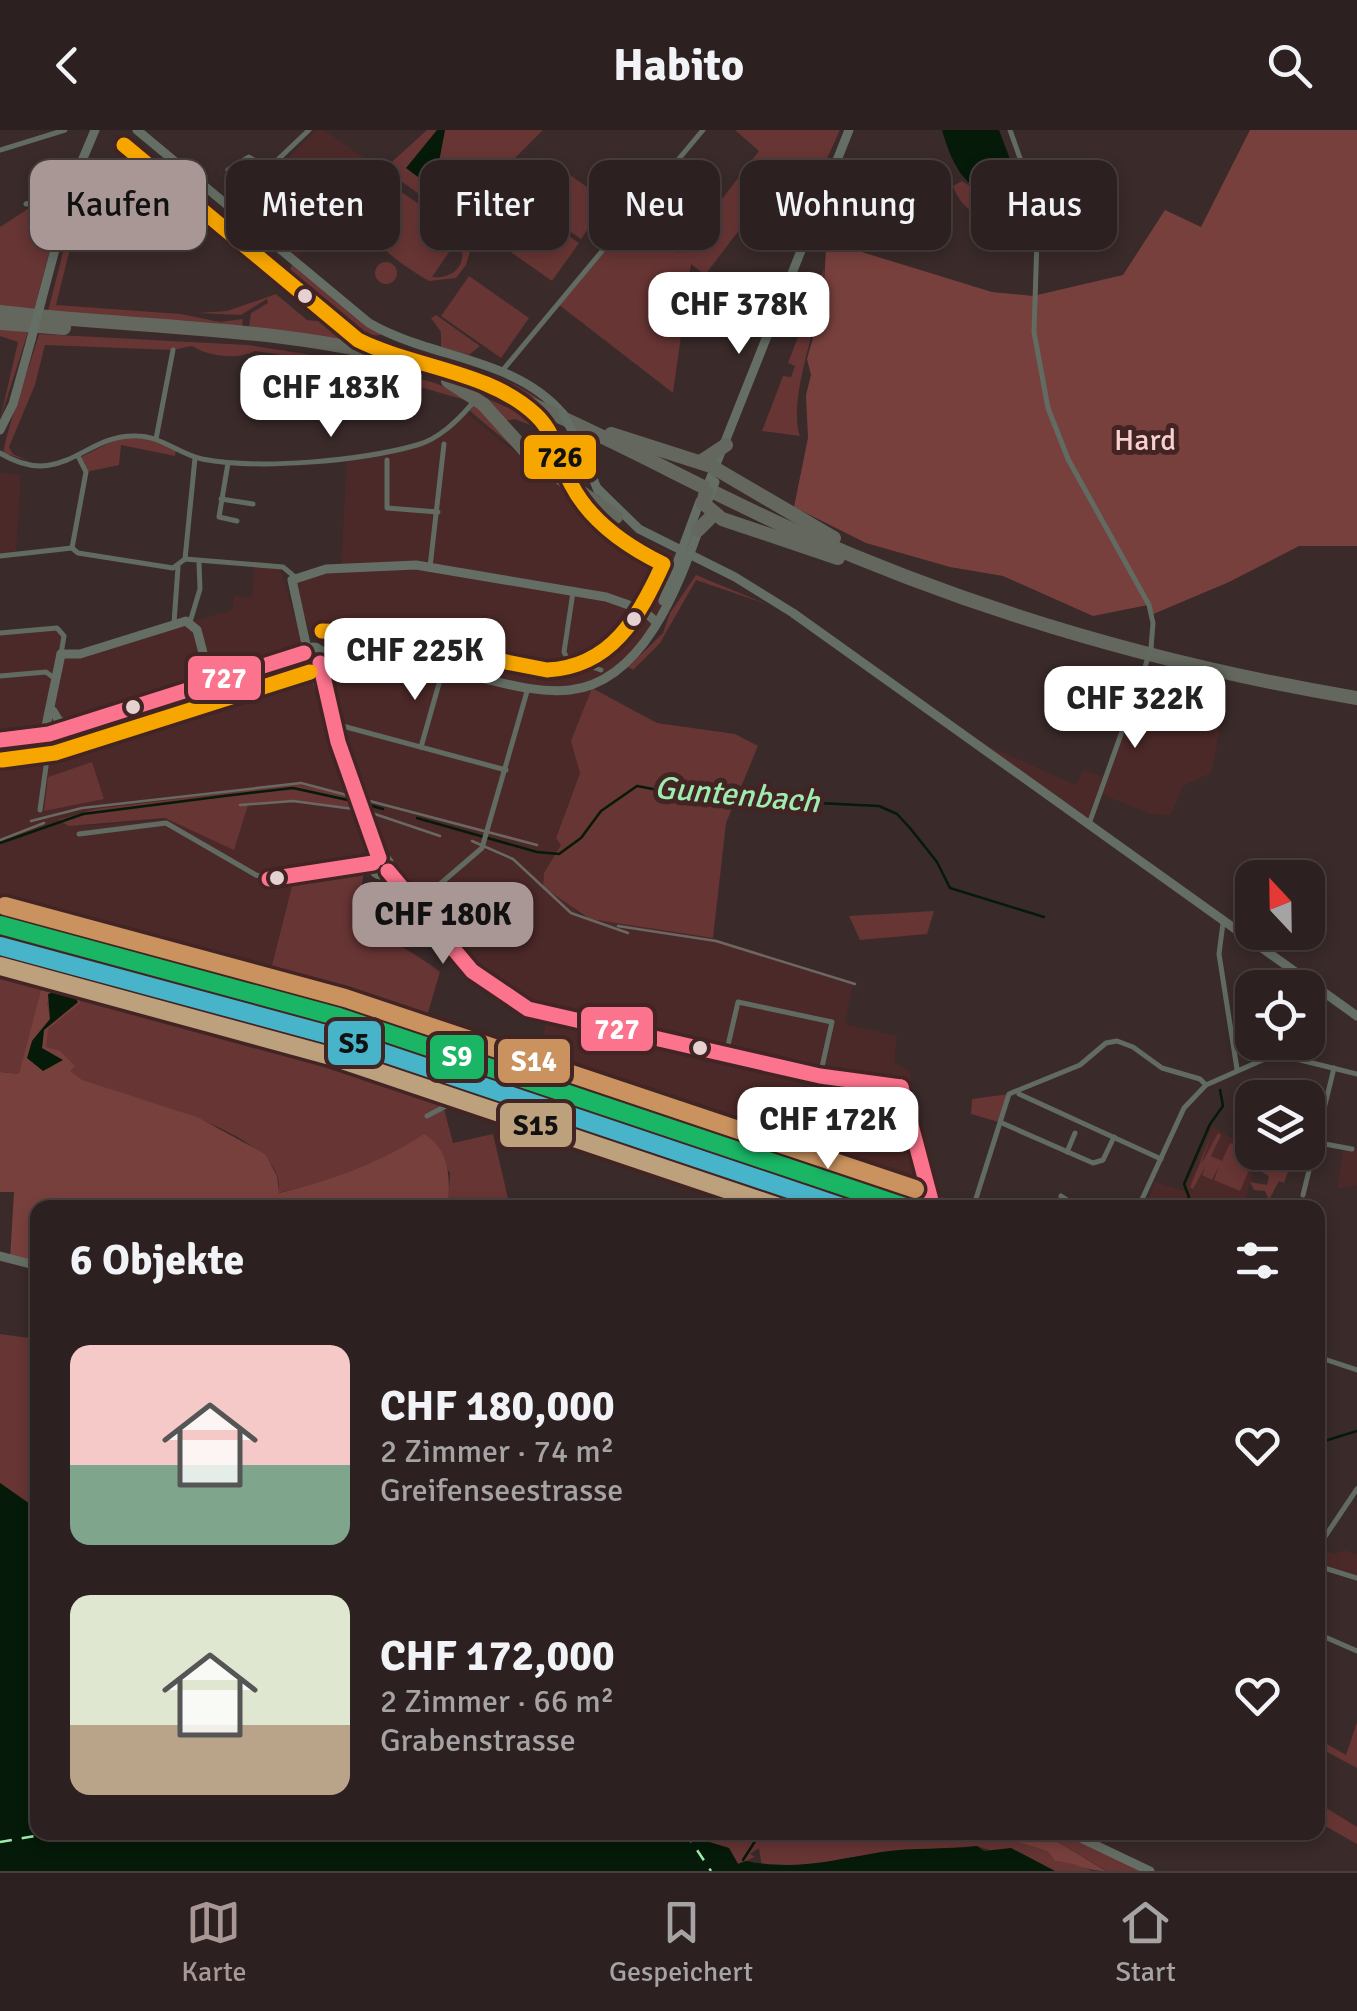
<!DOCTYPE html>
<html lang="de">
<head>
<meta charset="utf-8">
<style>
  :root { --surface:#2c2020; --page:#342829; --text:#f1f3f6; --muted:#a6a3a5; --line:#483e3e; --accent:#a99796 }
  body { margin:0; font-family:Signika,sans-serif; background:var(--page); color:var(--text); height:100vh; display:flex; flex-direction:column; font-size:38px; white-space:nowrap }
  * { box-sizing:border-box; margin:0 }
  p { font-size:32px; color:var(--muted) }
  .icon { flex:none; width:55px; height:55px; fill:none; stroke:currentColor; stroke-width:2; stroke-linecap:round; stroke-linejoin:round }
  .map { position:relative; flex:1; overflow:hidden }
  .details { position:absolute; left:30px; top:1070px; width:1295px; height:640px; display:flex; flex-direction:column; background:var(--surface); border-radius:20px; box-shadow:0 5px 15px #0003,0 0 0 2px var(--line) }
  .details>* { flex:none }
  .top-card { position:absolute; left:30px; top:30px; width:1298px; height:90px; display:flex; gap:20px }
  .needle { width:65px; rotate:338deg }
  .tools { position:absolute; left:1235px; top:730px; display:grid; gap:20px }
  .tools a { display:grid; place-items:center; width:90px; height:90px; border-radius:20px; background:var(--surface); box-shadow:0 5px 15px #0003,0 0 0 2px var(--line); font-size:50px }
  .price { position:absolute; translate:-50% -85px; padding:0 22px; border-radius:20px; background:#fff; color:#222; font-size:32px; line-height:65px; filter:drop-shadow(0 2px 5px #0008) }
  .price::after { content:''; position:absolute; left:50%; top:60px; width:30px; height:22px; margin-left:-15px; background:inherit; clip-path:polygon(0 0,100% 0,50% 100%) }
  .price.active { background:var(--accent); color:#111 }
  ul { padding:0; list-style:none }
  li { display:flex; align-items:center; gap:30px; height:250px; padding:0 40px }
  li span { display:grid; place-items:center; flex:none; width:280px; height:200px; border-radius:20px; color:#555 }
  li>.icon { margin-inline-start:auto }
  span .icon { width:120px; height:120px; fill:#fffc; stroke-width:1 }
  li b { font-size:42px }
  h2 { display:flex; justify-content:space-between; align-items:center; height:120px; padding:0 40px; font-size:42px }
  .chip { padding:0 35px; border-radius:20px; background:var(--surface); box-shadow:0 5px 15px #0003,0 0 0 2px var(--line); font-size:35px; line-height:90px }
  .chip.active { background:var(--accent); color:#111 }
  header { display:flex; justify-content:space-between; align-items:center; height:130px; padding:0 40px; background:var(--surface); font-size:45px; font-weight:700 }
  .dock { display:flex; justify-content:space-around; align-items:center; height:140px; border-top:2px solid var(--line); background:var(--surface); font-size:28px; color:var(--muted) }
  .dock a { display:grid; justify-items:center; gap:5px }
  .dock .active { color:var(--accent) }
  .map>svg:first-child { display:block }
  .built { fill:#4b2928 }
  .green { fill:#663534; fill-rule:evenodd }
  .forest { fill:#78403d; fill-rule:evenodd }
  .water { fill:#051a08 }
  .lines { fill:none; stroke-linecap:round; stroke-linejoin:round }
  .stream { stroke:#051a08; stroke-width:2.5 }
  .ferry { stroke:#9eedae; stroke-width:2.5; stroke-dasharray:12 10; stroke-linecap:butt }
  .street { stroke:#626b62; stroke-width:5 }
  .secondary { stroke:#656e64; stroke-width:9 }
  .highway { stroke:#63675d; stroke-width:14 }
  .rail { stroke:#6b6864; stroke-width:2.5 }
  .street-bridge { stroke:#626b62; stroke-width:5 }
  .secondary-bridge { stroke:#656e64; stroke-width:9 }
  .highway-bridge { stroke:#63675d; stroke-width:14 }
  .bus-1-casing { stroke:#412423; stroke-width:22 }
  .bus-2-casing { stroke:#412423; stroke-width:22 }
  .bus-1 { stroke:#fc738d; stroke-width:15 }
  .bus-2 { stroke:#f7a600; stroke-width:15 }
  .rail-1-casing { stroke:#412423; stroke-width:25 }
  .rail-2-casing { stroke:#412423; stroke-width:25 }
  .rail-3-casing { stroke:#412423; stroke-width:25 }
  .rail-4-casing { stroke:#412423; stroke-width:25 }
  .rail-1 { stroke:#1ab565; stroke-width:18 }
  .rail-2 { stroke:#48b4ca; stroke-width:18 }
  .rail-3 { stroke:#ca925e; stroke-width:18 }
  .rail-4 { stroke:#bda07c; stroke-width:18 }
  .bus-dot { fill:#e5d1d0; stroke:#412423; stroke-width:4 }
  .labels { text-anchor:middle; stroke-width:10; stroke-linejoin:round; paint-order:stroke }
  .park-label { font-size:30px; fill:#f9d0cd; stroke:#412423 }
  .water-label { font-size:32px; font-style:italic; fill:#9eedae; stroke:#412423 }
  .line-badge { stroke:#412423; stroke-width:4 }
  .badge-label { font-size:28px; text-anchor:middle; font-weight:bold; fill:#fff }
  .pale-badge-label { font-size:28px; text-anchor:middle; font-weight:bold; fill:#111 }
</style>
</head>
<body>
<header><svg class="icon" aria-label="back" viewBox="0 0 24 24"><path d="M15 5l-7 7 7 7"/></svg>Habito<svg class="icon" aria-label="search" viewBox="0 0 24 24"><circle cx="10" cy="10" r="6"/><path d="M15 15l6 6"/></svg></header>
<div class="map">
<svg width="1357" height="1741" viewBox="0 0 1357 1741">
  <rect width="100%" height="100%" fill="#3a2a2a"/>
  <g class="built">
    <polygon points="316,0 324,0 363,27 360,33 371,41 324,108 311,100 299,128 239,78"/>
    <polygon points="465,282 606,394 681,427 656,492 635,521 592,558 580,643 556,707 561,715 544,743 579,785 590,789 713,808 853,852 845,894 897,906 894,932 910,941 913,977 908,979 932,1068 963,1077 884,1077 282,877 0,803 0,503 57,498 62,500 61,524 74,526 232,480 234,466 252,467 254,437 280,438 301,508 300,517 293,525 296,537 311,544 350,665 321,657 281,655 95,679 66,687 86,696 169,689 234,719 248,675 285,671 354,678 372,719 364,729 364,741 343,740 293,752 271,838 270,864 419,908 536,949 547,885 493,859 395,747 370,700 325,545 331,519 311,506 295,457 299,448 341,440 347,325 419,315"/>
    <polygon points="0,342 21,345 16,423 0,424"/>
    <polygon points="1142,544 1191,552 1184,585 1221,594 1211,643 1183,656 1171,685 1150,684 1101,664 1089,694 968,607 1076,655 1083,640 1106,648"/>
    <polygon points="1212,996 1258,1025 1243,1077 1145,1078 1155,1052 1184,1061"/>
    <polygon points="1344,1016 1357,1019 1357,1055 1337,1059"/>
    <polygon points="1319,1418 1334,1424 1344,1420 1357,1424 1357,1446 1319,1433"/>
  </g>
  <g class="green">
    <polygon points="427,0 543,0 454,89 384,39"/>
    <polygon points="735,0 840,0 814,57 793,40 784,41 705,145 691,134 673,263 558,174 633,86 680,123 759,21"/>
    <polygon points="550,31 607,71 581,109 523,69"/>
    <polygon points="91,34 56,175 181,184 220,192 243,189 242,196 48,181 81,52"/>
    <path d="M962,51L993,71H1003L1017,58L1027,56L1034,83C1008,93 966,95 953,56Z"/>
    <polygon points="274,60 300,80 281,104 255,83"/>
    <path d="M400,61L473,111L466,135L456,148L429,151C394,131 318,77 400,61ZM458,109C470,130 456,150 432,147Z"/>
    <polygon points="37,73 61,78 34,180 0,175 0,97"/>
    <polygon points="521,73 579,113 552,151 495,111"/>
    <path d="M294,130L382,205L362,206C410,217 505,242 543,272L419,228L249,197L251,183L268,173L267,169L241,185L197,183L227,181L276,164L307,190L327,192L334,181L289,142Z"/>
    <circle cx="386" cy="143" r="11"/>
    <path d="M824,139C822,190 787,263 800,306L762,301L783,246L791,247L795,236L788,233Z"/>
    <polygon points="469,146 529,188 501,228 441,186"/>
    <polygon points="436,185 480,216 469,225 441,217 441,202 431,188"/>
    <polygon points="0,199 28,202 0,290 18,212 0,206"/>
    <path d="M39,204L248,215L363,233L435,253L460,263L567,354V363L470,281L474,275L468,271L342,234L255,221C237,230 210,227 192,216L173,220L45,215L35,255L9,317L13,324L29,331L4,323C3,310 33,226 39,204Z"/>
    <polygon points="481,266 554,298 545,301 515,289 505,291"/>
    <polygon points="119,308 156,309 176,319 175,326 121,315 119,335 86,342 79,328"/>
    <polygon points="696,445 769,475 696,450 660,513 633,540 628,537 663,503 670,483"/>
    <polygon points="592,558 657,593 735,604 758,616 726,693 713,808 590,789 543,757 544,743 561,715 556,708 580,643 571,611"/>
    <polygon points="92,632 104,669 44,681 48,647"/>
    <polygon points="296,654 350,665 354,678 285,671 248,675 234,720 165,688 69,696 58,690 95,679"/>
    <path d="M344,740L364,741L357,786C383,810 413,820 440,842L424,896L346,871L341,884L270,864L271,839L293,752Z"/>
    <polygon points="934,781 927,804 860,810 849,786"/>
    <path d="M0,803L282,877L884,1077H854L739,1036L731,1048L705,1029L512,964L474,961L443,975L453,1013L493,1004L510,1077H448L450,1043L424,1005C381,1034 329,1051 278,1063C295,990 49,946 0,942Z"/>
    <polygon points="1009,964 1002,993 971,984 972,969"/>
    <polygon points="1218,1003 1221,1005 1211,1026 1222,1031 1230,1013 1256,1024 1240,1061 1214,1050 1219,1036 1212,1050 1202,1045 1206,1035 1193,1059 1190,1057 1211,1006 1201,1035"/>
    <polygon points="1282,1023 1295,1023 1284,1053 1279,1051 1269,1070 1265,1061 1254,1060 1250,1052 1267,1055 1269,1046 1260,1041 1260,1027 1263,1035 1279,1030"/>
    <polygon points="0,1204 37,1209 37,1379 0,1353"/>
    <polygon points="1357,1592 1357,1638 1318,1617 1318,1609 1346,1625"/>
    <polygon points="1318,1673 1357,1697 1357,1714 1318,1692"/>
    <polygon points="715,1702 770,1703 766,1707 770,1707 772,1702 1012,1703 1092,1741 1054,1741 977,1716 882,1722 799,1737 762,1737 759,1718 750,1724 755,1727 738,1734 729,1718 709,1712"/>
    <polygon points="1043,1703 1068,1703 1150,1741 1107,1741"/>
  </g>
  <g class="forest">
    <polygon points="1250,0 1357,0 1357,416 1299,416 1229,452 1151,485 1148,475 1093,486 1003,446 950,437 866,413 794,377 808,308 806,265 811,245 807,229 823,172 826,118 852,119 992,162 1033,166 1123,145 1165,80 1201,97"/>
    <path d="M48,843L59,857L80,866V873L48,899L46,917L60,921L75,936L70,941L82,950L197,987L265,1024L277,1046L279,1063C329,1051 381,1033 424,1004C451,1020 450,1050 448,1077L38,1078L37,1136L10,1129L14,1062H0V942L19,944L42,857L38,855L41,845ZM58,861L77,867L78,873L44,900L42,919L32,911L50,889L47,872Z"/>
    <path d="M990,1703H1043L1106,1741C1085,1741 1075,1732 1055,1731L1048,1721Z"/>
  </g>
  <g class="water">
    <polygon points="437,0 445,0 434,59 406,38"/>
    <path d="M942,0H999L1017,48L1012,66L994,71C962,53 952,35 942,0Z"/>
    <polygon points="58,861 72,864 78,872 44,900 42,918 63,930 43,941 27,928 32,911 50,889 48,864"/>
    <path d="M0,1353L37,1379L38,1702H704L705,1709L715,1702L709,1712L729,1718L738,1734L746,1731C795,1741 833,1730 882,1722C913,1717 946,1720 977,1716L984,1721L1011,1718L1055,1741H0Z"/>
  </g>
  <g class="lines">
    <g class="stream">
      <polyline points="365,674 383,679"/>
      <polyline points="417,688 537,722 559,724 581,708 601,681 637,656 695,667 879,676 897,684 910,698 937,732 950,758 1044,787"/>
      <polyline points="0,713 83,684 224,666 293,658 357,672"/>
      <polyline points="1184,1078 1189,1067 1184,1054 1210,994 1223,976 1220,960"/>
      <polyline points="1318,1313 1357,1301"/>
      <polyline points="743,1730 761,1702"/>
    </g>
    <g class="ferry">
      <polyline points="390,1702 520,1711 574,1702"/>
      <polyline points="685,1702 711,1741"/>
      <polyline points="0,1712 58,1702"/>
    </g>
    <g class="street">
      <polyline points="1010,0 1038,79 1034,202 1048,278 1068,329 1149,475 1153,493 1151,518"/>
      <polyline points="0,20 65,0"/>
      <polyline points="228,40 249,27 268,39 309,0"/>
      <polyline points="26,74 42,70 67,75"/>
      <polyline points="502,241 703,0"/>
      <polyline points="156,309 173,220"/>
      <path d="M0,323C62,361 85,303 137,306C161,306 179,324 202,329C260,340 360,331 417,315C439,309 457,291 472,274"/>
      <polyline points="387,330 387,378 438,382"/>
      <polyline points="228,333 219,387 237,391"/>
      <polyline points="221,369 253,374"/>
      <polyline points="72,418 78,423 173,438 185,429"/>
      <polyline points="0,426 72,418 86,342 79,328"/>
      <polyline points="185,429 283,437 295,447"/>
      <polyline points="185,429 195,328"/>
      <polyline points="430,437 444,314"/>
      <polyline points="573,462 564,522 567,528 601,540"/>
      <polyline points="190,492 200,459 199,433"/>
      <polyline points="174,493 178,437"/>
      <polyline points="0,503 57,498 64,506 61,524"/>
      <polyline points="0,546 46,542 54,548"/>
      <polyline points="335,594 506,640"/>
      <polyline points="421,617 442,543"/>
      <polyline points="40,680 50,607"/>
      <polyline points="1089,694 1145,537"/>
      <polyline points="79,704 166,693 256,745 277,750 373,733"/>
      <polyline points="354,738 373,739"/>
      <polyline points="418,773 482,718 528,558"/>
      <polyline points="1223,793 1219,824 1237,939"/>
      <polyline points="726,924 738,872 832,892 820,946"/>
      <path d="M846,952C842,969 831,987 831,1005C832,1047 894,1054 925,1065"/>
      <polyline points="1019,964 1161,1029"/>
      <polyline points="427,986 474,961 501,961 705,1029 731,1048 743,1078"/>
      <polyline points="1002,993 1093,1033 1103,1030 1114,1007"/>
      <polyline points="1314,1012 1352,1019"/>
      <polyline points="1067,1022 1075,1003"/>
      <polyline points="1303,1065 1334,938"/>
      <polyline points="1061,1066 1080,1078"/>
      <polyline points="941,1070 963,1078"/>
      <polyline points="975,1072 986,1078"/>
      <polyline points="822,1077 822,1078"/>
      <polyline points="973,1078 1009,964 1080,935 1106,913 1117,911 1133,917 1162,938 1200,949 1206,955"/>
      <polyline points="1138,1078 1184,978 1206,955 1276,924 1357,944"/>
      <polyline points="1318,1227 1357,1240"/>
      <polyline points="1318,1417 1357,1359"/>
      <polyline points="1318,1436 1357,1448"/>
      <polyline points="1318,1504 1357,1521"/>
    </g>
    <g class="secondary">
      <path d="M137,0L369,193C431,229 515,227 563,284"/>
      <polyline points="41,172 73,52 95,0"/>
      <polyline points="0,300 13,274 31,210"/>
      <polyline points="581,317 598,361"/>
      <polyline points="709,352 849,0"/>
      <polyline points="598,359 639,399 735,447 793,483 1357,886"/>
      <polyline points="663,471 700,371"/>
      <circle cx="313" cy="527" r="10"/>
      <polyline points="307,519 292,450 326,439 416,435 606,467 643,480 656,492"/>
      <path d="M321,521L349,522C383,535 427,537 463,544C497,551 535,564 570,560C643,552 678,457 699,399"/>
      <polyline points="61,524 80,524 186,491 197,500 211,553"/>
      <polyline points="312,537 379,728"/>
      <polyline points="53,581 59,591 71,595"/>
      <polyline points="109,584 242,544"/>
      <polyline points="49,604 46,596 61,524"/>
      <polyline points="0,610 59,605 304,532"/>
      <circle cx="381" cy="736" r="9"/>
      <polyline points="388,741 472,841 528,879 820,946 899,955 933,1078"/>
      <polyline points="0,1126 38,1136"/>
      <polyline points="1068,1702 1150,1741"/>
    </g>
    <g class="highway">
      <path d="M0,182C143,199 288,195 427,236C558,275 676,348 800,403C978,482 1165,536 1357,568"/>
      <polyline points="0,193 64,198"/>
      <polyline points="448,251 483,274 530,326 616,387"/>
      <polyline points="611,304 711,336 834,408"/>
      <polyline points="700,332 726,315"/>
      <polyline points="703,373 722,389 838,428"/>
      <polyline points="698,400 713,385"/>
    </g>
    <g class="rail">
      <polyline points="240,675 293,671 361,680"/>
      <polyline points="369,682 440,706"/>
      <polyline points="31,691 82,678 301,653 537,715"/>
      <polyline points="0,710 44,693"/>
      <polyline points="472,711 513,729 571,783 628,803"/>
      <polyline points="0,787 246,852"/>
      <polyline points="618,796 716,811 855,854"/>
    </g>
    <g class="street-bridge">
      <polyline points="1145,537 1151,518"/>
      <polyline points="925,1065 941,1070"/>
    </g>
    <g class="secondary-bridge">
      <polyline points="31,210 41,172"/>
      <polyline points="563,284 581,317"/>
      <polyline points="708,370 715,352"/>
    </g>
    <polyline class="highway-bridge" points="703,373 706,362"/>
    <defs>
      <g id="bus-1">
        <polyline points="320,533 338,612 379,728"/>
        <polyline points="0,610 49,604 304,523"/>
        <polyline points="388,741 472,841 528,879 820,946 901,957"/>
        <polyline points="269,749 373,733"/>
        <polyline points="901,957 933,1078"/>
      </g>
      <g id="bus-2">
        <path d="M124,15L358,210C414,238 490,241 536,285C556,304 559,330 571,354C590,391 626,416 663,434C639,487 611,537 547,540L353,502L322,501"/>
        <polyline points="2,630 55,623 310,542"/>
      </g>
    </defs>
    <use href="#bus-1" class="bus-1-casing"/>
    <use href="#bus-2" class="bus-2-casing"/>
    <use href="#bus-1" class="bus-1"/>
    <use href="#bus-2" class="bus-2"/>
    <defs>
      <polyline id="rail-1" points="0,795 339,887 908,1078"/>
      <polyline id="rail-2" points="0,816 333,906 845,1078"/>
      <polyline id="rail-3" points="5,776 345,868 915,1059"/>
      <polyline id="rail-4" points="0,836 327,925 782,1078"/>
    </defs>
    <use href="#rail-1" class="rail-1-casing"/>
    <use href="#rail-2" class="rail-2-casing"/>
    <use href="#rail-3" class="rail-3-casing"/>
    <use href="#rail-4" class="rail-4-casing"/>
    <use href="#rail-1" class="rail-1"/>
    <use href="#rail-2" class="rail-2"/>
    <use href="#rail-3" class="rail-3"/>
    <use href="#rail-4" class="rail-4"/>
  </g>
  <g class="bus-dot">
    <circle cx="305" cy="166" r="9"/>
    <circle cx="634" cy="489" r="9"/>
    <circle cx="133" cy="577" r="9"/>
    <circle cx="277" cy="748" r="9"/>
    <circle cx="700" cy="918" r="9"/>
  </g>
  <g class="labels">
    <g class="park-label">
      <text x="1145" y="320">Hard</text>
    </g>
    <g class="water-label">
      <text transform="translate(737 664) rotate(5)" y="11">Guntenbach</text>
    </g>
  </g>
  <g class="line-badge">
    <rect x="522" y="303" width="76" height="48" rx="10" fill="#f7a600"/>
    <rect x="186" y="524" width="77" height="48" rx="10" fill="#fc738d"/>
    <rect x="579" y="875" width="76" height="48" rx="10" fill="#fc738d"/>
    <rect x="326" y="889" width="57" height="48" rx="10" fill="#48b4ca"/>
    <rect x="428" y="903" width="58" height="48" rx="10" fill="#1ab565"/>
    <rect x="496" y="907" width="76" height="48" rx="10" fill="#ca925e"/>
    <rect x="498" y="971" width="76" height="48" rx="10" fill="#bda07c"/>
  </g>
  <g class="badge-label">
    <text x="224" y="558">727</text>
    <text x="617" y="909">727</text>
    <text x="457" y="936">S9</text>
    <text x="534" y="941">S14</text>
  </g>
  <g class="pale-badge-label">
    <text x="560" y="337">726</text>
    <text x="354" y="923">S5</text>
    <text x="536" y="1005">S15</text>
  </g>
</svg>
<div class="tools">
<a><svg class="needle" viewBox="-14 -14 28 28"><path d="M0-13l5 13h-10z" fill="#e53935"/><path d="M0 13l5-13h-10z" fill="#a6a3a5"/></svg></a>
<a><svg class="icon" aria-label="locate" viewBox="0 0 24 24"><circle cx="12" cy="12" r="6"/><path d="M12 2v4M12 18v4M2 12h4M18 12h4"/></svg></a>
<a><svg class="icon" aria-label="layers" viewBox="0 0 24 24"><path d="M12 4l9 5-9 5-9-5zM3 14l9 5 9-5"/></svg></a>
</div>
<b class="price" style="left:739px;top:227px">CHF 378K</b>
<b class="price" style="left:331px;top:310px">CHF 183K</b>
<b class="price" style="left:415px;top:573px">CHF 225K</b>
<b class="price" style="left:1135px;top:621px">CHF 322K</b>
<b class="price active" style="left:443px;top:837px">CHF 180K</b>
<b class="price" style="left:828px;top:1042px">CHF 172K</b>
<div class="top-card">
<a class="chip active">Kaufen</a>
<a class="chip">Mieten</a>
<a class="chip">Filter</a>
<a class="chip">Neu</a>
<a class="chip">Wohnung</a>
<a class="chip">Haus</a>
</div>
<section class="details">
<h2>6 Objekte<svg class="icon" aria-label="filters" viewBox="0 0 24 24"><path d="M4 7h16M4 17h16"/><circle cx="9" cy="7" r="2"/><circle cx="15" cy="17" r="2"/></svg></h2>
<ul>
<li><span style="background:linear-gradient(#f6c9c9 60%,#7fa58c 0)"><svg class="icon" aria-label="home" viewBox="0 0 24 24"><path d="M3 11l9-7 9 7M6 9v11h12V9"/></svg></span><div><b>CHF 180,000</b><p>2 Zimmer · 74 m²</p><p>Greifenseestrasse</p></div><svg class="icon" aria-label="heart" viewBox="0 0 24 24"><path d="M12 20l-8-8c-3-5 5-10 8-4 3-6 11-1 8 4z"/></svg></li>
<li><span style="background:linear-gradient(#dfe7d0 65%,#b9a48a 0)"><svg class="icon" aria-label="home" viewBox="0 0 24 24"><path d="M3 11l9-7 9 7M6 9v11h12V9"/></svg></span><div><b>CHF 172,000</b><p>2 Zimmer · 66 m²</p><p>Grabenstrasse</p></div><svg class="icon" aria-label="heart" viewBox="0 0 24 24"><path d="M12 20l-8-8c-3-5 5-10 8-4 3-6 11-1 8 4z"/></svg></li>
</ul>
</section>
</div>
<nav class="dock">
<a class="active"><svg class="icon" aria-label="map" viewBox="0 0 24 24"><path d="M3 6l6-2 6 2 6-2v14l-6 2-6-2-6 2zM9 4v14M15 6v14"/></svg>Karte</a>
<a><svg class="icon" aria-label="saved" viewBox="0 0 24 24"><path d="M7 4h10v16l-5-4-5 4z"/></svg>Gespeichert</a>
<a><svg class="icon" aria-label="home" viewBox="0 0 24 24"><path d="M3 11l9-7 9 7M6 9v11h12V9"/></svg>Start</a>
</nav>
</body>
</html>
